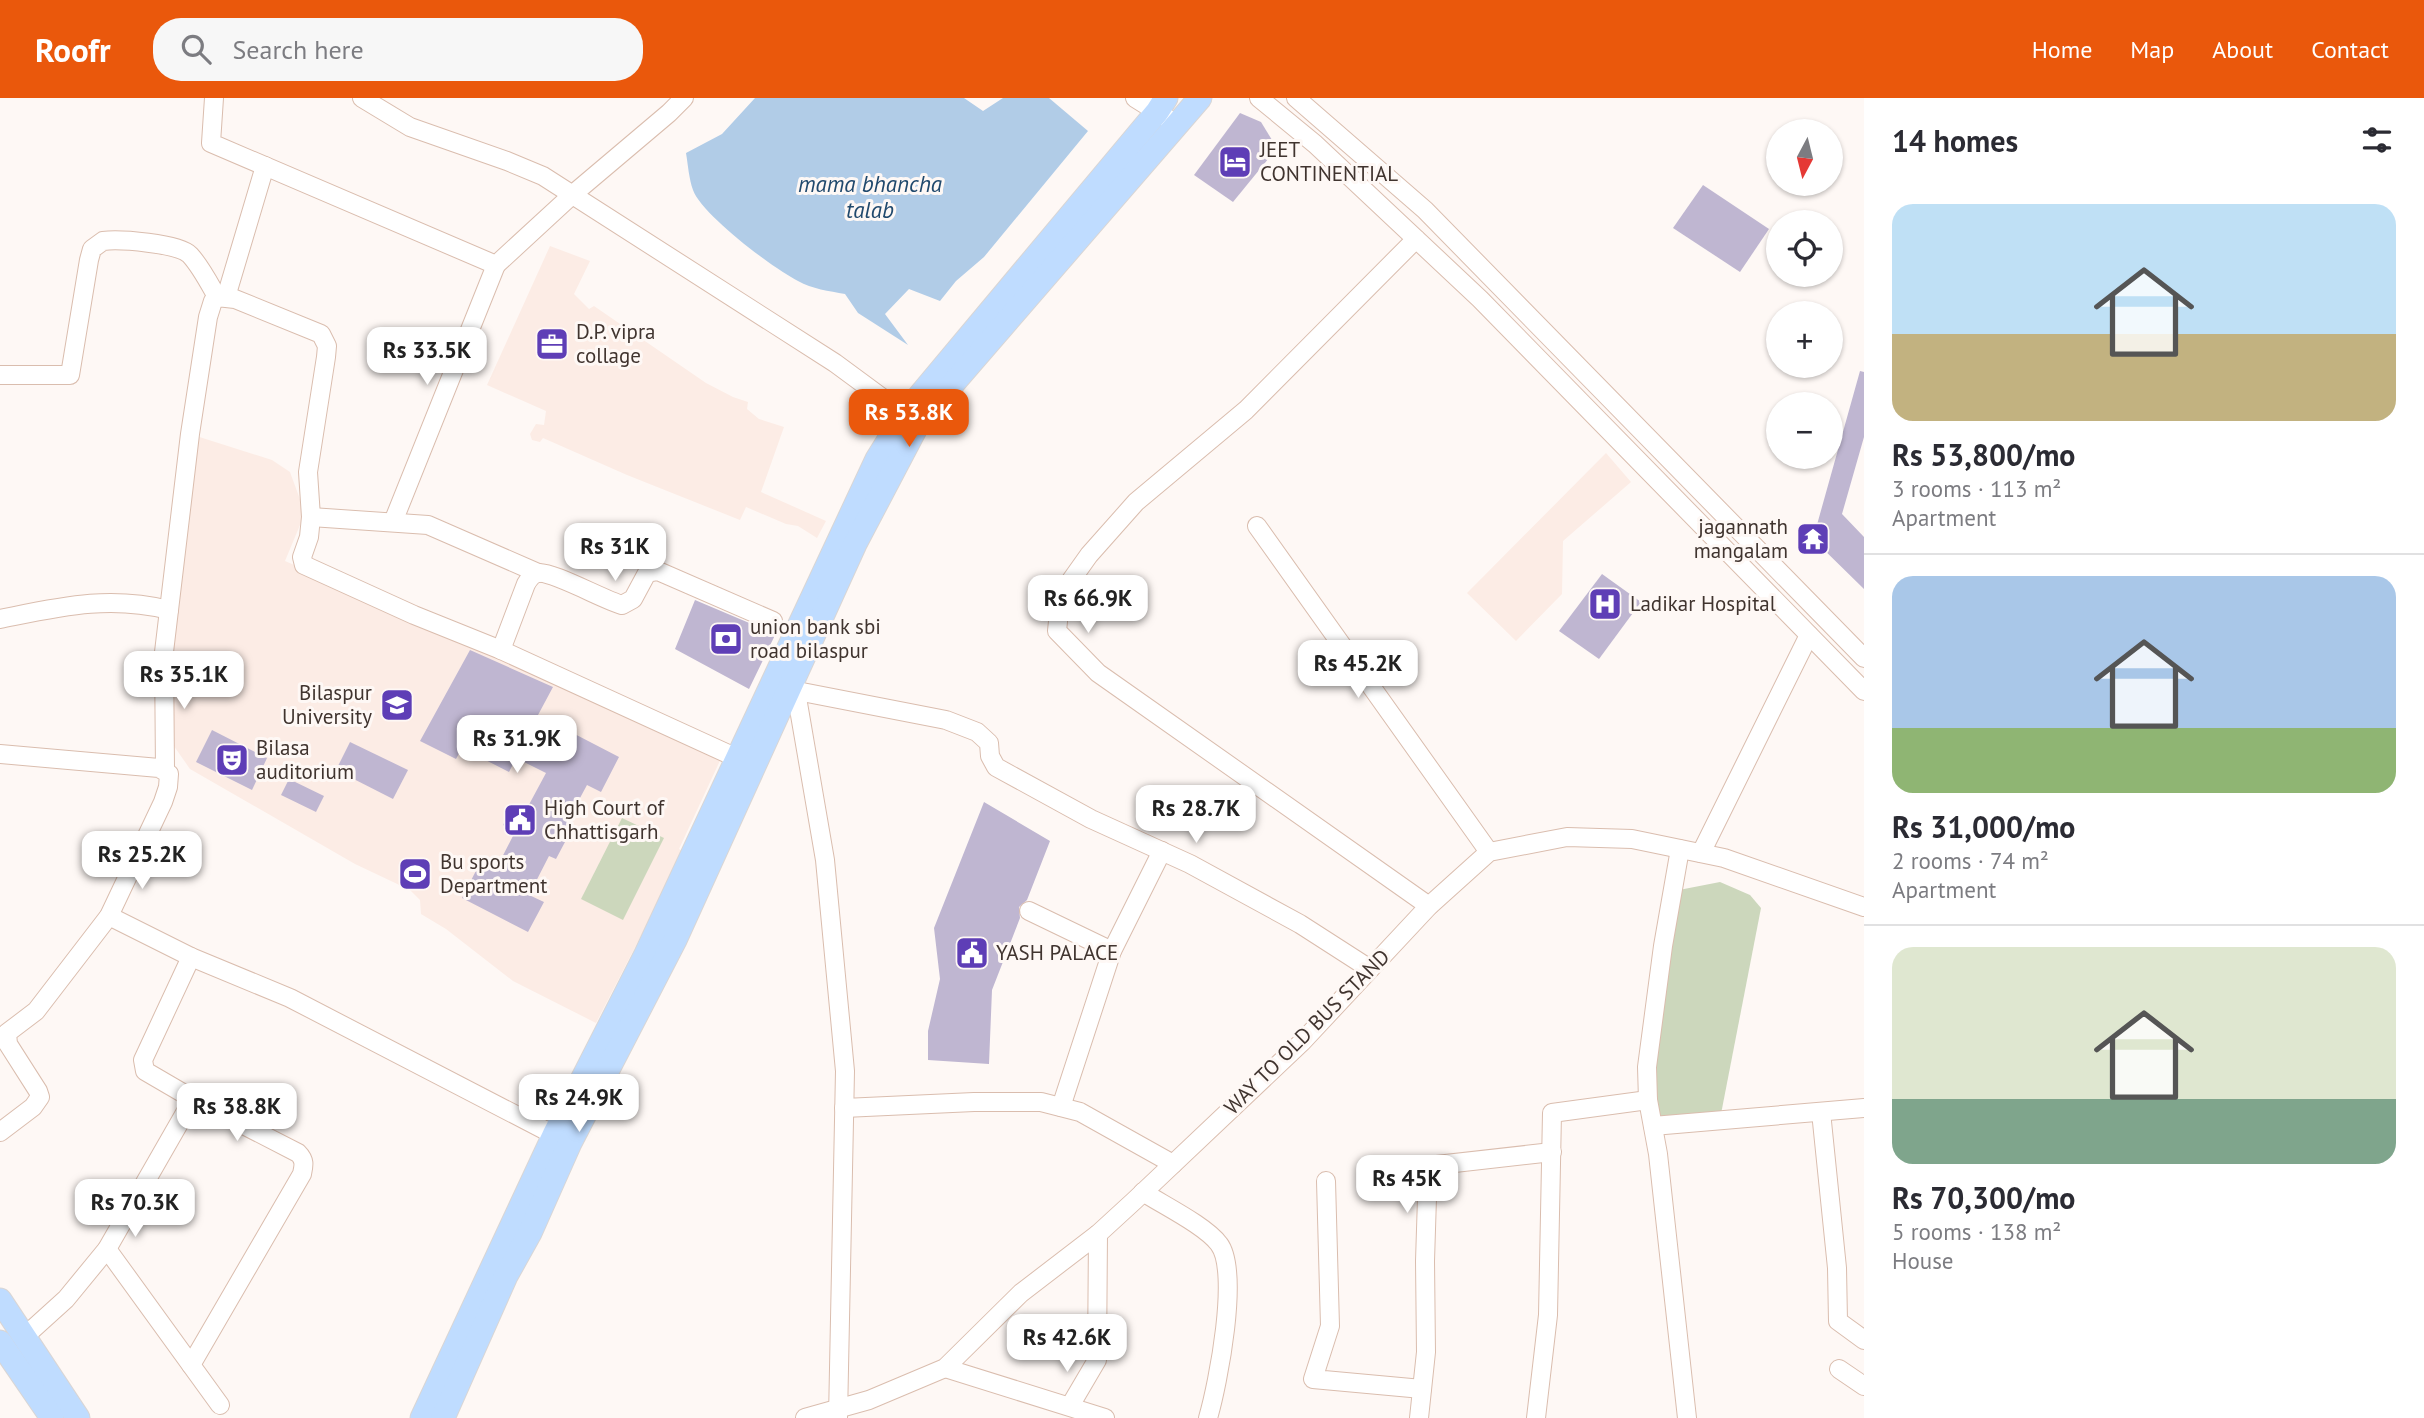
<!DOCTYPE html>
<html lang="en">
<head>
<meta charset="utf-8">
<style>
  :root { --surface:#fff; --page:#f7f7f7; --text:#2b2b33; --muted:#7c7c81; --line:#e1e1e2; --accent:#ea580c }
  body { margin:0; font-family:"PT Sans",sans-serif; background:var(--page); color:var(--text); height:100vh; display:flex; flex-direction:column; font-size:26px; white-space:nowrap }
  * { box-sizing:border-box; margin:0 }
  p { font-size:23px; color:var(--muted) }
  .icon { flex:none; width:38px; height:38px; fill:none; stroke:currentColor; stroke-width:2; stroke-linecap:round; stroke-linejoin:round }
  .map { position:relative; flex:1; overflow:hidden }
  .panel { display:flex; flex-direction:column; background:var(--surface); width:560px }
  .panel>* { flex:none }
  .needle { width:46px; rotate:187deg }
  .buttons { position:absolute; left:1766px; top:21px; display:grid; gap:14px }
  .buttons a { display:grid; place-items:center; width:77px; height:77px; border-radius:50%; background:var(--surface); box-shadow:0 2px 5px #0004; font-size:35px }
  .price { position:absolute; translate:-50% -60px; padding:0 16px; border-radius:14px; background:#fff; color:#222; font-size:23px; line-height:46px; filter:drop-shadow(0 2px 4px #0008) }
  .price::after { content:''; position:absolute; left:50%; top:42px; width:21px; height:16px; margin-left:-10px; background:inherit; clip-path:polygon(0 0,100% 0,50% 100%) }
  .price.selected { background:var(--accent); color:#fff }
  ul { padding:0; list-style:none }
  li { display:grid; align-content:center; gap:14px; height:371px; padding:0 28px }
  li+li { border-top:2px solid var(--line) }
  li span { display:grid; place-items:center; height:217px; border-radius:21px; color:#555 }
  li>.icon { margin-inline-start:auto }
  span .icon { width:126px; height:126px; fill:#fffc; stroke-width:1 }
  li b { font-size:30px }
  h2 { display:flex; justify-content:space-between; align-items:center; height:84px; padding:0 28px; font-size:30px }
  header { display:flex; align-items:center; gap:42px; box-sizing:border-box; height:98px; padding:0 35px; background:var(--accent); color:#fff }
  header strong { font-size:33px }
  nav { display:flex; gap:38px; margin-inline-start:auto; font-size:24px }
  .search { width:490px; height:63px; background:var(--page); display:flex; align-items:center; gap:18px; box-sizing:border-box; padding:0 24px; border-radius:28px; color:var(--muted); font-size:26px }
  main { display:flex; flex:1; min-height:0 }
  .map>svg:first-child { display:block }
  .built { fill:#fcece5 }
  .green { fill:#ccd7bc }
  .water { fill:#b1cce7 }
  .building { fill:#bfb6d1 }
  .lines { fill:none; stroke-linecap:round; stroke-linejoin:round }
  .minor-casing { stroke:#dabdae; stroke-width:20 }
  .major-casing { stroke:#d9d6d5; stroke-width:25 }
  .minor { stroke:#fff; stroke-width:18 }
  .major { stroke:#bfdcff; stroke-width:23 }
  .labels { text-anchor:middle; stroke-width:6; stroke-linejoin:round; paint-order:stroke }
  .poi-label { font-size:21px; fill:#40342f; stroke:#fef8f5; text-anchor:start }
  .street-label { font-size:21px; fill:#40342f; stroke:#fef8f5 }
  .water-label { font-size:23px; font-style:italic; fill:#20496d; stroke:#fef8f5 }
</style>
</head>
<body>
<header>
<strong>Roofr</strong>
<div class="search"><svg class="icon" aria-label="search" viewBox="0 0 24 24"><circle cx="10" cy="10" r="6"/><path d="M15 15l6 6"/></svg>Search here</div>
<nav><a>Home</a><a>Map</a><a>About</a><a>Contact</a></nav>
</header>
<main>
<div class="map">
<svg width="1864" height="1320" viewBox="0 0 1864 1320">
  <rect width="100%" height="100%" fill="#fef8f5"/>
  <g class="built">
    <polygon points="550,148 590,163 574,196 589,211 594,208 706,285 733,299 748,304 747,311 759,321 784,329 761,394 826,423 817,440 798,428 786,426 746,409 740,422 627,377 543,340 540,344 532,342 530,336 536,326 544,327 546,313 487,287"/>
    <polygon points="190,336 272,362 290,374 305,415 285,463 724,654 679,751 684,754 596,925 513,883 446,831 421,816 420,802 410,792 355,766 190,671 169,641 158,528 169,436"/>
    <polygon points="1606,355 1631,384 1563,443 1562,496 1516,543 1467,495"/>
  </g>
  <g class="green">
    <polygon points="622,720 664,740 623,822 581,801"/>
    <polygon points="1720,784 1750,797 1761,810 1721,1016 1658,1019 1652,953 1679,792"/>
  </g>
  <path class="water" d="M755,0H964L983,13L1003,0H1049L1088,33L984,159L956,183L940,203L909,191L885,216L908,247L858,215L845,196C829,193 812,191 798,183C774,171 702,117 693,92C689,81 688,67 686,55L722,36Z"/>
  <g class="building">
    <polygon points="1240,15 1261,24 1277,50 1233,104 1194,77"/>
    <polygon points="1703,87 1769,131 1740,174 1673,130"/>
    <polygon points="1860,273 1864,274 1864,339 1842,416 1864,439 1864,491 1813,441"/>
    <polygon points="1602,476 1641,504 1599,561 1559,533"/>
    <polygon points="695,502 768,533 777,533 749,591 675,551"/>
    <polygon points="470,552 553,589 538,617 619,659 601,694 587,687 567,724 574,727 556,761 549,758 529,797 544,804 528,834 462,800 481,763 496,771 515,734 503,727 513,708 525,714 546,675 516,660 509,674 462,650 456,661 420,643"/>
    <polygon points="212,632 267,660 252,692 196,664"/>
    <polygon points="350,644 408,672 393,701 336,672"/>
    <polygon points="289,681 324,698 316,714 281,697"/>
    <polygon points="984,704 1050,743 1027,802 1019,809 1020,820 992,892 989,966 928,962 928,933 940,881 934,830"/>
  </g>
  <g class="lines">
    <defs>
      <g id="minor">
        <polyline points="214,0 211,45 496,167 572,97 669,15 684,0"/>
        <polyline points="362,0 410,29 507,63 543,78 835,265 915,324"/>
        <polyline points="1135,0 1167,20"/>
        <polyline points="1259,0 1315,46 1480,201 1864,593"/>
        <polyline points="1296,0 1425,112 1864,560"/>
        <polyline points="1416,141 1246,312 1136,404 1089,457 1067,488 1060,504 1057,533 1098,575 1429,808"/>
        <polyline points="226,199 265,68"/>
        <path d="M0,277H70L89,162L92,151L103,143C119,141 178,145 190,157C201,169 209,185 217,199"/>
        <polyline points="311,419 428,427 538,475"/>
        <polyline points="393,424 496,167"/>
        <polyline points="1257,428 1489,754"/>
        <path d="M0,521C60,509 108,497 169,512"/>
        <path d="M501,552L526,486C529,481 532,476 538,475C552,473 604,502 622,507L633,501L647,475L658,473L773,523"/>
        <polyline points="794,582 825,762 845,973 838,1320"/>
        <polyline points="797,593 946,622 977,634 989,645 990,658 996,669 1091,721 1190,766 1300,826 1370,871"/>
        <polyline points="0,656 159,670 169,676 168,689 163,704 109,818 36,913 7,935 8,946 38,993 40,999 33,1009 0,1034"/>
        <polyline points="165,672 164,554 190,336 208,219 213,203 217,199 235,201 321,236 327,248 326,259 308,374 311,419 309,439 302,459 304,467 414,517 501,552 737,660"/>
        <polyline points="1680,751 1663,848 1647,969 1648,1002 1658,1056 1687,1320"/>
        <polyline points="1701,755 1809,537"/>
        <polyline points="1029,813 1112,853"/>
        <polyline points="109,818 191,859 290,900 564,1042"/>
        <polyline points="1061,1009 1112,853 1162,753"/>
        <polyline points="844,1010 974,1004 1041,1004 1080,1014 1173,1066"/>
        <polyline points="1821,1014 1837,1170 1838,1223 1864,1242"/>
        <polyline points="1653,1028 1864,1010"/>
        <polyline points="1326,1083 1330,1228 1313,1281 1422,1291"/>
        <path d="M1143,1094C1163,1107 1206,1128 1219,1146C1240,1173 1218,1286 1208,1320"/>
        <polyline points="107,1151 220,1307"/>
        <polyline points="24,1239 66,1201 107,1151 193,1001"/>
        <path d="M191,1267L302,1076C304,1067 305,1062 298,1055L193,1001L145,973L143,962L191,859"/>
        <polyline points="945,1270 1105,1320"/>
        <polyline points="1839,1271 1864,1288"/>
        <polyline points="1070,1308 1097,1262 1098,1136"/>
        <polyline points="805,1320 869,1302 945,1270 1021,1195 1098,1136 1134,1103 1302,944 1429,808 1489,754 1567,739 1632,741 1724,760 1864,809"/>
        <polyline points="1419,1320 1426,1254 1425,1163 1428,1068 1552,1054"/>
        <polyline points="1536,1320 1548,1217 1552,1015 1648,1002"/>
      </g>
      <g id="major">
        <polyline points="0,1202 78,1320"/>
        <polyline points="0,1244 52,1320"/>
        <polyline points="422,1320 554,1037 645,858 877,361 905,316 921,296 1157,14 1166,0"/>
        <polyline points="443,1320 506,1178 530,1135 570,1045 675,842 855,446 918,326 1200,0"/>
      </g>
    </defs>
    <use href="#minor" class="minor-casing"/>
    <use href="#major" class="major-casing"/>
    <use href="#minor" class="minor"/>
    <use href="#major" class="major"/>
  </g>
  <defs>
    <symbol id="hotel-square" viewBox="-11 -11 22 22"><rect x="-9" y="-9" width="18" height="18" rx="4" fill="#5e3eb6" stroke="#fef8f5"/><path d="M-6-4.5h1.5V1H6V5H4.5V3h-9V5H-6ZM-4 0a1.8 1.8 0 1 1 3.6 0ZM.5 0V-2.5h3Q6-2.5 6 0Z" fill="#fff"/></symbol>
    <symbol id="office-square" viewBox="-11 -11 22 22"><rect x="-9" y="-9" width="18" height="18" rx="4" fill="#5e3eb6" stroke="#fef8f5"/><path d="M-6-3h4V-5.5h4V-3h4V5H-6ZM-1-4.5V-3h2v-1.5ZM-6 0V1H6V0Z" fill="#fff"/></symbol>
    <symbol id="temple-square" viewBox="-11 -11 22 22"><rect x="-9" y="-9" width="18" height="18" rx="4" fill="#5e3eb6" stroke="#fef8f5"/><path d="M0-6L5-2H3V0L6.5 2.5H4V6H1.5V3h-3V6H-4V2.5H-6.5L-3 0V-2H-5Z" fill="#fff"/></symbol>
    <symbol id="hospital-square" viewBox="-11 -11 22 22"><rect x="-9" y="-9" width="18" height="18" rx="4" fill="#5e3eb6" stroke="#fef8f5"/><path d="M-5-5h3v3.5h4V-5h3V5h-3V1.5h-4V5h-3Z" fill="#fff"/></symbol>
    <symbol id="bank-square" viewBox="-11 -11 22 22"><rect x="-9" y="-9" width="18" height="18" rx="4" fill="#5e3eb6" stroke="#fef8f5"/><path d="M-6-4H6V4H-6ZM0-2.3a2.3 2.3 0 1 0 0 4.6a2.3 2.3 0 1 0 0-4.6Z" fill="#fff"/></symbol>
    <symbol id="university-square" viewBox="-11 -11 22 22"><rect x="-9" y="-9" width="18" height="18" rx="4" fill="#5e3eb6" stroke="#fef8f5"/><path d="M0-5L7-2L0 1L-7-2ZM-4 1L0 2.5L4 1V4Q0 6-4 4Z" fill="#fff"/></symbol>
    <symbol id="theatre-square" viewBox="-11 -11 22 22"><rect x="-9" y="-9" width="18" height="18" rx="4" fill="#5e3eb6" stroke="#fef8f5"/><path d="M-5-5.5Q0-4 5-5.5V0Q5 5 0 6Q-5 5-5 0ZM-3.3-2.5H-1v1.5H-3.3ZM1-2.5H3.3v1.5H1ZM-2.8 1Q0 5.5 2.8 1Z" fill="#fff"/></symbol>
    <symbol id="civic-square" viewBox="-11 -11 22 22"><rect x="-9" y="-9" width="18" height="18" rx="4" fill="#5e3eb6" stroke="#fef8f5"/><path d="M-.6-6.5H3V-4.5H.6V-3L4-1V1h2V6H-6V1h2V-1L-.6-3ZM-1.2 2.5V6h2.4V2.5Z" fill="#fff"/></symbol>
    <symbol id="stadium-square" viewBox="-11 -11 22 22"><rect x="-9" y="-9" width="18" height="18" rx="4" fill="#5e3eb6" stroke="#fef8f5"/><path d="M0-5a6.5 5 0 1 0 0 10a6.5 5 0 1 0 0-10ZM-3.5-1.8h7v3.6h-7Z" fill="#fff"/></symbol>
  </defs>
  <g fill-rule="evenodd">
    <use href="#hotel-square" x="1216" y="45" width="38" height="38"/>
    <use href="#office-square" x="533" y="227" width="38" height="38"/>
    <use href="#temple-square" x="1794" y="422" width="38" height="38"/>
    <use href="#hospital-square" x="1586" y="487" width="38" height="38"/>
    <use href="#bank-square" x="707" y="522" width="38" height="38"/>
    <use href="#university-square" x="378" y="588" width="38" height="38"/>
    <use href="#theatre-square" x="213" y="643" width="38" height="38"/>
    <use href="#civic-square" x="501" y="703" width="38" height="38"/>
    <use href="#stadium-square" x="396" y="757" width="38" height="38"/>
    <use href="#civic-square" x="953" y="836" width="38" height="38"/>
  </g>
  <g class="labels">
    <g class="poi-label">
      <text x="1260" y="59">JEET<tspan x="1260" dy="24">CONTINENTIAL</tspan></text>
      <text x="576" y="241">D.P. vipra<tspan x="576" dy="24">collage</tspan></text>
      <text x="1788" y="436" text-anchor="end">jagannath<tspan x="1788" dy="24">mangalam</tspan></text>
      <text x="1630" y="513">Ladikar Hospital</text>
      <text x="750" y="536">union bank sbi<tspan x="750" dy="24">road bilaspur</tspan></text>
      <text x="372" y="602" text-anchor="end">Bilaspur<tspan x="372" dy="24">University</tspan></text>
      <text x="256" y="657">Bilasa<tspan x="256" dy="24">auditorium</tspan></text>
      <text x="544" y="717">High Court of<tspan x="544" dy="24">Chhattisgarh</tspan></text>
      <text x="440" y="771">Bu sports<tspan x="440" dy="24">Department</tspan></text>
      <text x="996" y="862">YASH PALACE</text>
    </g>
    <g class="street-label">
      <text transform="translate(1307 934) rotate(-45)" y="7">WAY TO OLD BUS STAND</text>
    </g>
    <g class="water-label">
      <text x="870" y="94">mama bhancha<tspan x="870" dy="26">talab</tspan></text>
    </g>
  </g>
</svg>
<div class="buttons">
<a><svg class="needle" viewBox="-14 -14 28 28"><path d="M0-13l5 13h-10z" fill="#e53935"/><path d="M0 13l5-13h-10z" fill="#7c7c81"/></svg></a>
<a><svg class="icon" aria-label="locate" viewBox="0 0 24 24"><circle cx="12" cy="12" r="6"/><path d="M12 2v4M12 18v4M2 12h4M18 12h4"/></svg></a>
<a>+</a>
<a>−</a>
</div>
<b class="price" style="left:427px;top:289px">Rs 33.5K</b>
<b class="price selected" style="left:909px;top:351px">Rs 53.8K</b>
<b class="price" style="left:615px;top:485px">Rs 31K</b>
<b class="price" style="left:1088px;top:537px">Rs 66.9K</b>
<b class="price" style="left:1358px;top:602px">Rs 45.2K</b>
<b class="price" style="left:184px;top:613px">Rs 35.1K</b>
<b class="price" style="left:517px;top:677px">Rs 31.9K</b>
<b class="price" style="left:1196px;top:747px">Rs 28.7K</b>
<b class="price" style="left:142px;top:793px">Rs 25.2K</b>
<b class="price" style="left:579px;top:1036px">Rs 24.9K</b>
<b class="price" style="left:237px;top:1045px">Rs 38.8K</b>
<b class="price" style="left:1407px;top:1117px">Rs 45K</b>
<b class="price" style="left:135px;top:1141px">Rs 70.3K</b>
<b class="price" style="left:1067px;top:1276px">Rs 42.6K</b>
</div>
<section class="panel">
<h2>14 homes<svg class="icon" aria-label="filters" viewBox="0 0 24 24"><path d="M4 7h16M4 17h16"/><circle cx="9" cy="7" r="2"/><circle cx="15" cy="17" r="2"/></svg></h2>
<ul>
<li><span style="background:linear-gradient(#bfe0f5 60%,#c2b280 0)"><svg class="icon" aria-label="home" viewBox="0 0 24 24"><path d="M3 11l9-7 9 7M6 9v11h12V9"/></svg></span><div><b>Rs 53,800/mo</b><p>3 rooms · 113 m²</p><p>Apartment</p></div></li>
<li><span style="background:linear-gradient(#a9c7e8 70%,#8fb573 0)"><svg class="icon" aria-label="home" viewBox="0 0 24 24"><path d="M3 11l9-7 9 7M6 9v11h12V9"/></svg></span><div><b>Rs 31,000/mo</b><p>2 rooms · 74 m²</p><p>Apartment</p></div></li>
<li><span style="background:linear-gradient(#dfe7d0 70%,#7fa58c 0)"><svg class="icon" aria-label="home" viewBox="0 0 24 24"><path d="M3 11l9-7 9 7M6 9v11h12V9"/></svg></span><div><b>Rs 70,300/mo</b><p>5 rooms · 138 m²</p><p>House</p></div></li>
</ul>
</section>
</main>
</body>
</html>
